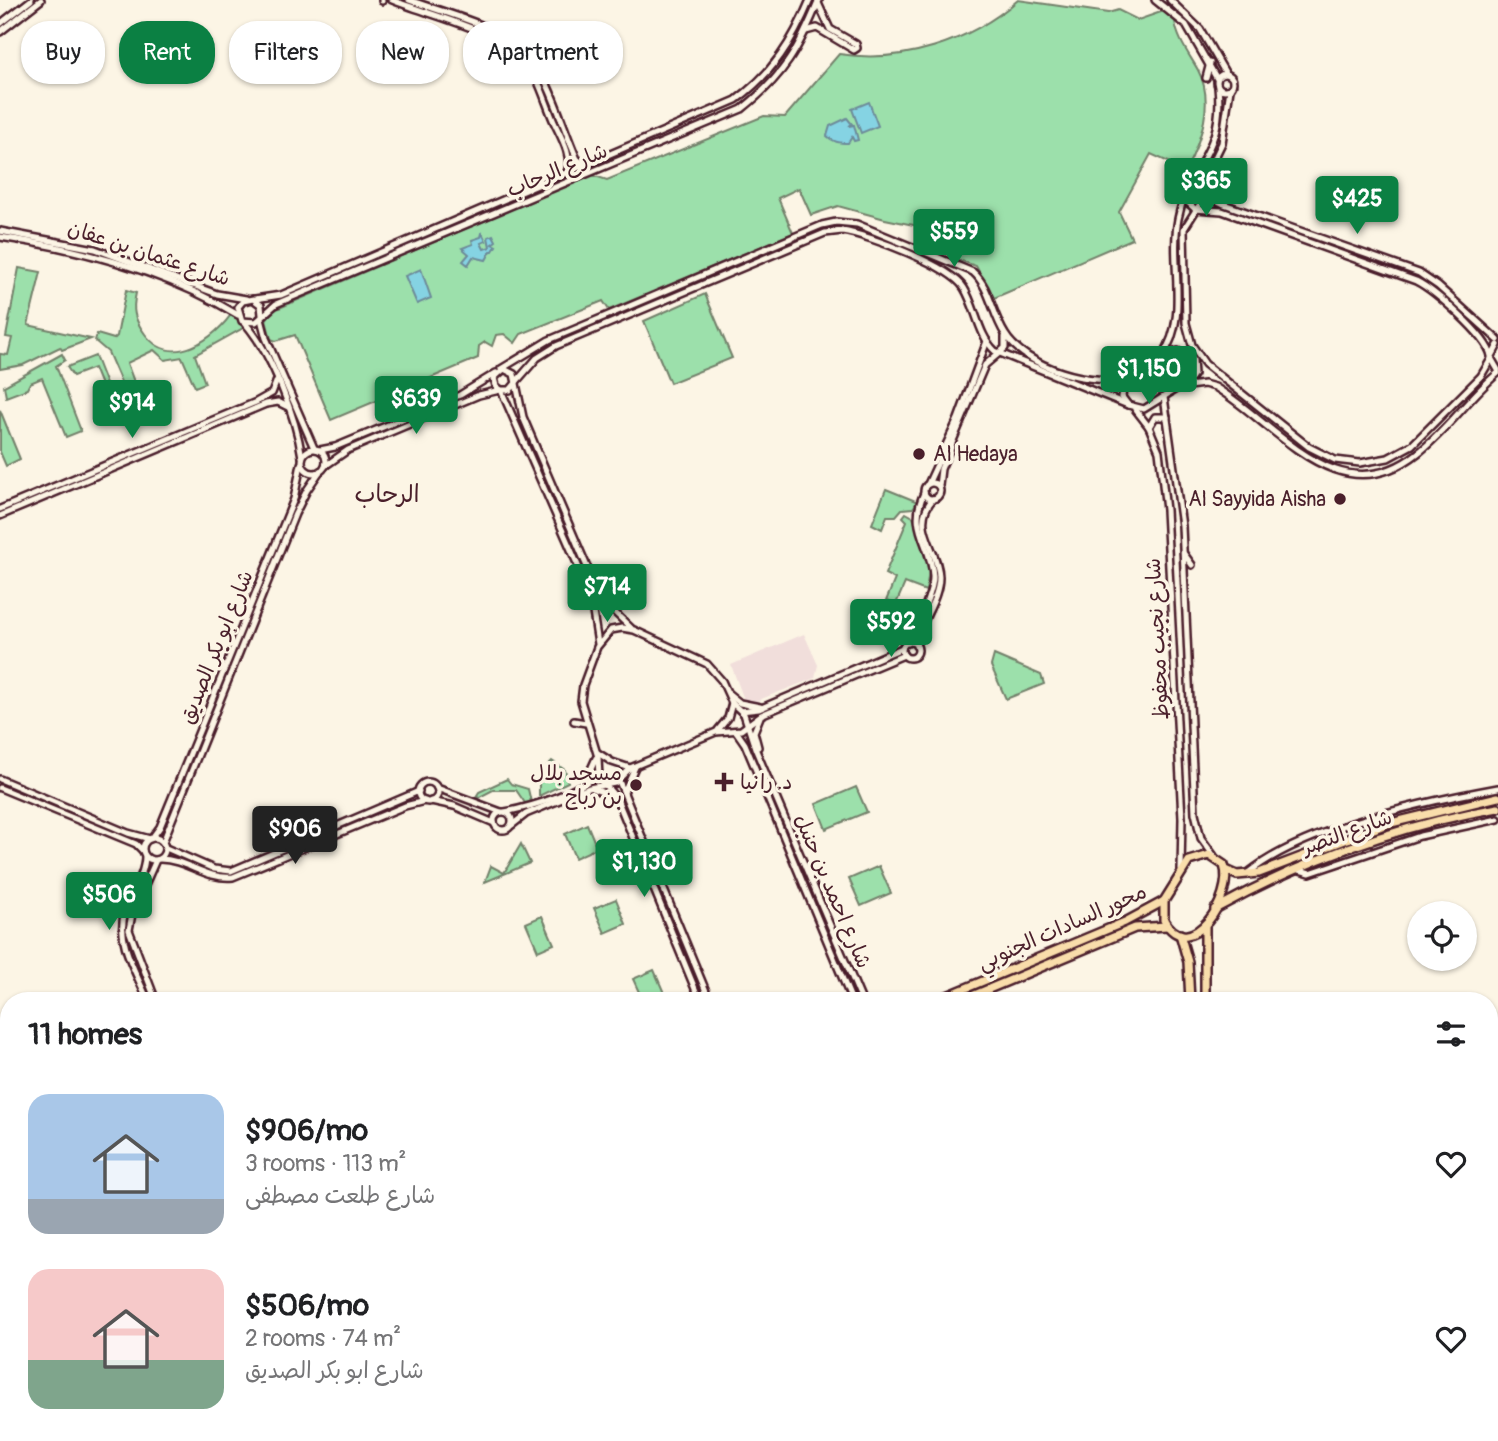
<!DOCTYPE html>
<html lang="en">
<head>
<meta charset="utf-8">
<style>
  :root { --surface:#fff; --page:#f2f2f2; --text:#202124; --muted:#757577; --accent:#0b8043 }
  body { margin:0; font-family:Pangolin,"Playpen Sans Arabic",sans-serif; background:var(--page); color:var(--text); height:100vh; display:flex; flex-direction:column; font-size:26px; white-space:nowrap }
  * { box-sizing:border-box; margin:0 }
  p { font-size:23px; color:var(--muted) }
  .icon { flex:none; width:38px; height:38px; fill:none; stroke:currentColor; stroke-width:2; stroke-linecap:round; stroke-linejoin:round }
  .map { position:relative; flex:1; overflow:hidden }
  .sheet { position:absolute; left:0px; top:992px; width:1498px; height:450px; display:flex; flex-direction:column; background:var(--surface); border-radius:28px 28px 0 0; box-shadow:0 2px 5px #0004 }
  .sheet>* { flex:none }
  .guide { position:absolute; left:21px; top:21px; width:700px; height:63px; display:flex; gap:14px }
  .fabs { position:absolute; left:1407px; top:901px; display:grid; gap:14px }
  .fabs a { display:grid; place-items:center; width:70px; height:70px; border-radius:50%; background:var(--surface); box-shadow:0 2px 5px #0004; font-size:35px }
  .price { position:absolute; translate:-50% -60px; padding:0 16px; border-radius:7px; background:var(--accent); color:#fff; font-size:23px; line-height:46px; filter:drop-shadow(0 2px 4px #0008) }
  .price::after { content:''; position:absolute; left:50%; top:42px; width:21px; height:16px; margin-left:-10px; background:inherit; clip-path:polygon(0 0,100% 0,50% 100%) }
  .price.active { background:#222; color:#fff }
  ul { padding:0; list-style:none }
  li { display:flex; align-items:center; gap:21px; height:175px; padding:0 28px }
  li span { display:grid; place-items:center; flex:none; width:196px; height:140px; border-radius:21px; color:#555 }
  li>.icon { margin-inline-start:auto }
  span .icon { width:84px; height:84px; fill:#fffc; stroke-width:1 }
  li b { font-size:30px }
  h2 { display:flex; justify-content:space-between; align-items:center; height:84px; padding:0 28px; font-size:30px }
  .chip { padding:0 24px; border-radius:28px; background:var(--surface); box-shadow:0 2px 5px #0004; font-size:24px; line-height:63px }
  .chip.active { background:var(--accent); color:#fff }
  .map>svg:first-child { display:block }
  .built { fill:#f1dedb }
  .green { fill:#9ce0ab; stroke:#73806b; stroke-width:2 }
  .water { fill:#85d3e3; stroke:#6d8b99; stroke-width:2 }
  .lines { fill:none; stroke-linecap:round; stroke-linejoin:round }
  .minor-casing { stroke:#4a1f2b; stroke-width:10 }
  .major-casing { stroke:#4a1f2b; stroke-width:12 }
  .minor { stroke:#fcf5e5; stroke-width:5 }
  .major { stroke:#f9ddab; stroke-width:7 }
  .poi-dot { fill:#4a1f2b; stroke:#fcf5e5; stroke-width:2.5 }
  .labels { text-anchor:middle; stroke-width:7; stroke-linejoin:round; paint-order:stroke }
  .street-label { font-size:21px; fill:#4a1f2b; stroke:#fcf5e5 }
  .poi-label { font-size:21px; fill:#4a1f2b; stroke:#fcf5e5; text-anchor:start }
  .quarter-label { font-size:24px; fill:#4a1f2b; stroke:#fcf5e5 }
</style>
</head>
<body>
<div class="map">
<svg width="1498" height="1441" viewBox="0 0 1498 1441">
  <rect width="100%" height="100%" fill="#fcf5e5"/>
  <filter id="ink" filterUnits="userSpaceOnUse"><feTurbulence type="fractalNoise" baseFrequency=".0143" numOctaves="2"/><feDisplacementMap in="SourceGraphic" scale="14" xChannelSelector="R" yChannelSelector="G"/><feConvolveMatrix kernelMatrix="1 2 1 2 8 2 1 2 1" color-interpolation-filters="sRGB"/></filter>
  <g filter="url(#ink)">
    <g class="built">
      <polygon points="804,634 818,665 815,678 746,705 731,665"/>
      <polygon points="220,1433 268,1433 272,1441 223,1441"/>
    </g>
    <g class="green">
      <path d="M1018,0L1108,13L1118,10L1138,20L1164,11L1175,21C1177,39 1189,54 1198,70C1215,102 1201,140 1186,170L1151,154L1119,212L1132,239L994,298L976,266L956,259L952,251V233L885,219L838,206L811,215L799,188L778,198L793,233L609,310L603,301L521,334L515,343L504,334L496,335L492,346L485,342L479,346L478,358L331,420L295,335L276,341L271,339L266,320L272,311L592,175L607,180L764,116L785,117L839,54C902,64 970,42 1018,0Z"/>
      <polygon points="19,268 41,272 28,325 91,339 62,350 60,347 23,365 0,369 0,354 8,355 12,338 6,337"/>
      <path d="M126,290L136,293C132,310 134,319 145,334C171,370 216,339 234,310L243,328L195,355L205,383L195,387L182,357L165,360L154,350L127,363L143,406L133,410L108,352L95,341L97,334L114,339L117,336Z"/>
      <polygon points="705,294 732,358 670,383 644,321"/>
      <polygon points="62,354 65,360 56,366 81,431 66,437 42,378 30,383 27,389 6,397 4,386"/>
      <polygon points="95,356 118,415 114,417 94,368 73,376 67,367"/>
      <polygon points="0,410 20,459 6,466 0,452"/>
      <polygon points="886,489 918,502 913,508 902,509 896,516 887,516 882,529 872,524"/>
      <polygon points="906,513 913,517 929,571 926,591 905,583 896,604 886,601 895,579 885,574 907,521 903,517"/>
      <polygon points="897,613 911,618 915,616 904,641 888,634"/>
      <polygon points="994,655 1041,675 1044,684 1006,699 991,666"/>
      <polygon points="552,761 565,770 568,782 539,796 539,777 552,779 557,774 553,767 547,766"/>
      <polygon points="507,779 511,784 528,789 531,802 525,803 516,790 493,790 474,800 479,792"/>
      <polygon points="856,787 867,812 826,829 816,804"/>
      <polygon points="587,824 597,848 575,858 565,834"/>
      <polygon points="521,844 530,863 485,882 491,866 504,873"/>
      <polygon points="879,866 891,893 861,906 849,879"/>
      <polygon points="616,899 626,924 605,933 594,908"/>
      <polygon points="542,916 554,944 538,951 526,923"/>
      <polygon points="654,970 664,993 643,1001 633,979"/>
    </g>
    <g class="water">
      <polygon points="869,102 878,126 861,133 852,109"/>
      <path d="M847,118L852,124L849,126L854,125L858,140L854,141L852,137L848,143C839,143 833,142 827,136L830,126Z"/>
      <polygon points="482,233 486,241 481,243 484,249 490,247 488,237 493,235 496,241 492,244 496,246 493,251 491,251 486,260 473,257 468,265 463,261 469,254 462,248 473,244 472,240 481,237"/>
      <polygon points="421,269 431,298 417,304 405,276"/>
    </g>
    <g class="lines">
      <defs>
        <g id="minor">
          <path d="M392,0C426,14 502,32 524,59C539,76 545,102 554,122C561,137 573,156 567,173"/>
          <path d="M409,0C442,12 503,27 527,52C549,76 563,128 577,159L586,165"/>
          <polyline points="1155,0 1186,25 1217,79"/>
          <polyline points="1170,0 1200,29 1226,74"/>
          <polyline points="382,1 382,0"/>
          <polyline points="0,24 31,0"/>
          <polyline points="806,31 817,28 854,50 857,48 856,44 830,29 818,3"/>
          <polyline points="0,32 41,0"/>
          <circle cx="1225" cy="82" r="8"/>
          <polyline points="1206,78 1210,63"/>
          <polyline points="1230,89 1222,143 1203,182 1203,199 1184,229 1186,323 1192,345 1205,364 1309,447 1335,460 1360,463 1388,458 1412,445 1481,376 1491,359"/>
          <polyline points="1190,188 1224,204 1419,273 1438,286 1498,340"/>
          <path d="M1184,199L1195,209L1222,211L1416,281C1434,290 1488,337 1491,356"/>
          <polyline points="0,231 95,249 217,294 246,299"/>
          <path d="M0,237C81,249 167,272 238,315"/>
          <path d="M255,299L281,295L736,100C773,73 793,41 810,0"/>
          <path d="M262,315L261,305L253,299L243,301L238,307L242,321L256,322L276,304L742,109C784,76 799,49 819,0"/>
          <polyline points="261,319 266,338 314,448"/>
          <path d="M245,323C272,354 296,417 302,457"/>
          <polyline points="1498,345 1491,358 1498,370"/>
          <polygon points="1178,351 1193,360 1194,374 1189,381 1144,409 1128,405 1122,397 1124,381 1162,356"/>
          <path d="M1162,356C1190,317 1169,264 1178,219C1188,166 1225,153 1218,87"/>
          <path d="M501,369L549,340L822,225L836,222L857,224L973,272C990,287 992,314 1005,334C1025,367 1095,389 1130,375"/>
          <path d="M516,382L537,358L556,346L825,233L842,231C869,235 950,266 964,288C976,307 978,335 995,351L1128,405"/>
          <polyline points="516,383 510,390 501,390 496,386 494,378 504,369 514,374 523,417 597,590 607,605 631,628"/>
          <path d="M1181,387L1204,384L1215,387C1278,425 1338,516 1418,453C1448,430 1469,397 1498,373"/>
          <polyline points="501,390 590,593 598,644"/>
          <polyline points="1164,397 1182,526 1195,813 1201,838 1214,856"/>
          <polyline points="1135,409 1149,427 1159,451 1166,510 1182,818 1181,870"/>
          <polyline points="1149,427 1155,417 1167,417"/>
          <circle cx="314" cy="461" r="12"/>
          <polyline points="320,450 335,447 460,395 496,373"/>
          <polyline points="325,466 348,450 479,395 500,390"/>
          <circle cx="932" cy="491" r="8"/>
          <polyline points="928,484 958,419 987,341"/>
          <polyline points="939,486 941,469 985,365 1005,348 1005,337"/>
          <polyline points="0,509 256,402 272,393 277,380"/>
          <polyline points="0,516 266,404 278,402 288,407"/>
          <polyline points="1184,554 1192,565"/>
          <circle cx="910" cy="650" r="8"/>
          <path d="M908,643C916,629 933,592 933,577C932,544 907,529 924,493"/>
          <path d="M916,646C919,622 939,601 939,577C939,549 909,526 933,499"/>
          <polyline points="729,694 740,703 760,707"/>
          <polyline points="741,711 759,709 902,648"/>
          <polyline points="574,721 586,723"/>
          <polyline points="718,730 728,718 732,703"/>
          <polyline points="736,731 745,744 852,1001"/>
          <polyline points="758,747 754,732 760,717"/>
          <polyline points="598,753 612,762 630,768"/>
          <polyline points="0,779 128,833 150,839"/>
          <polyline points="586,780 596,758"/>
          <polyline points="619,781 710,1001"/>
          <circle cx="428" cy="792" r="10"/>
          <polyline points="0,788 136,844 143,851"/>
          <polyline points="437,788 501,812"/>
          <polyline points="594,789 614,797"/>
          <polyline points="624,792 635,767"/>
          <polyline points="431,801 454,806 494,823"/>
          <circle cx="503" cy="821" r="9"/>
          <path d="M505,812C535,806 576,793 599,773"/>
          <polyline points="512,825 526,814 589,788 615,783 630,768 716,732 741,730 761,715 904,655"/>
          <circle cx="154" cy="849" r="11"/>
          <polyline points="152,838 160,827 294,499 301,464"/>
          <polyline points="163,842 295,514 307,490 320,471"/>
          <polyline points="166,848 214,869 231,871 419,791"/>
          <path d="M145,856C145,875 131,894 125,912C115,941 138,975 148,1001"/>
          <path d="M160,859C186,859 206,880 233,877L405,806L425,801"/>
          <polyline points="1296,869 1310,873 1420,836 1498,819"/>
          <path d="M1248,873C1304,828 1427,801 1498,788"/>
          <polyline points="156,1001 129,930 132,914 156,860"/>
          <polyline points="700,1001 617,799 599,778 598,757 581,701 583,685 597,647 611,630 622,628 634,630 707,664 722,681 732,703 744,714 755,748 862,1001"/>
          <polyline points="148,1433 167,1433"/>
          <polyline points="170,1433 172,1441"/>
          <polyline points="272,1433 275,1441"/>
          <polyline points="281,1433 284,1441"/>
          <polyline points="12,1441 30,1433"/>
          <polyline points="28,1441 47,1433"/>
          <polyline points="302,1441 322,1433"/>
          <polyline points="325,1441 343,1433"/>
        </g>
        <g id="major">
          <path d="M1209,855L1224,865C1235,896 1190,966 1164,920V901L1189,861Z"/>
          <polyline points="1226,870 1237,875 1259,873 1387,824 1498,797"/>
          <path d="M1215,909C1302,861 1399,825 1498,808"/>
          <polyline points="1180,934 1188,962 1190,1001"/>
          <polyline points="935,1001 1125,922 1164,901"/>
          <polyline points="960,1001 1135,928 1167,926"/>
          <polyline points="1205,1001 1205,925"/>
          <polyline points="0,1283 9,1280"/>
          <polyline points="0,1289 9,1285"/>
          <polyline points="0,1299 9,1296"/>
          <polyline points="533,1433 536,1441"/>
          <polyline points="546,1433 550,1441"/>
          <polyline points="1216,1433 1218,1441"/>
          <polyline points="1232,1433 1234,1441"/>
          <polyline points="1172,1441 1186,1433"/>
        </g>
      </defs>
      <use href="#minor" class="minor-casing"/>
      <use href="#major" class="major-casing"/>
      <use href="#minor" class="minor"/>
      <use href="#major" class="major"/>
    </g>
  </g>
  <g class="poi-dot">
    <circle cx="919" cy="454" r="7"/>
    <circle cx="1340" cy="499" r="7"/>
    <path d="M720.5 771.5h7v7h7v7h-7v7h-7v-7h-7v-7h7z"/>
    <circle cx="636" cy="785" r="7"/>
  </g>
  <g class="labels">
    <g class="street-label">
      <text transform="translate(557 170) rotate(-23)" y="7">شارع الرحاب</text>
      <text transform="translate(149 253) rotate(18)" y="7">شارع عثمان بن عفان</text>
      <text transform="translate(1157 639) rotate(-93)" y="7">شارع نجيب محفوظ</text>
      <text transform="translate(216 647) rotate(-68)" y="7">شارع ابو بكر الصديق</text>
      <text transform="translate(1347 832) rotate(-20)" y="7">شارع النصر</text>
      <text transform="translate(833 891) rotate(67)" y="7">شارع احمد بن حنبل</text>
      <text transform="translate(1062 927) rotate(-24)" y="7">محور السادات الجنوبي</text>
    </g>
    <g class="poi-label">
      <text x="933" y="461">Al Hedaya</text>
      <text x="1326" y="506" text-anchor="end">Al Sayyida Aisha</text>
      <text x="622" y="780" text-anchor="end">مسجد بلال<tspan x="622" dy="24">بن رباح</tspan></text>
      <text x="740" y="789">د. رانيا</text>
    </g>
    <g class="quarter-label">
      <text x="387" y="502">الرحاب</text>
    </g>
  </g>
</svg>
<div class="fabs">
<a><svg class="icon" aria-label="locate" viewBox="0 0 24 24"><circle cx="12" cy="12" r="6"/><path d="M12 2v4M12 18v4M2 12h4M18 12h4"/></svg></a>
</div>
<b class="price" style="left:1206px;top:218px">$365</b>
<b class="price" style="left:1357px;top:236px">$425</b>
<b class="price" style="left:954px;top:269px">$559</b>
<b class="price" style="left:1149px;top:406px">$1,150</b>
<b class="price" style="left:416px;top:436px">$639</b>
<b class="price" style="left:132px;top:440px">$914</b>
<b class="price" style="left:607px;top:624px">$714</b>
<b class="price" style="left:891px;top:659px">$592</b>
<b class="price active" style="left:295px;top:866px">$906</b>
<b class="price" style="left:644px;top:899px">$1,130</b>
<b class="price" style="left:109px;top:932px">$506</b>
<div class="guide">
<a class="chip">Buy</a>
<a class="chip active">Rent</a>
<a class="chip">Filters</a>
<a class="chip">New</a>
<a class="chip">Apartment</a>
</div>
<section class="sheet">
<h2>11 homes<svg class="icon" aria-label="filters" viewBox="0 0 24 24"><path d="M4 7h16M4 17h16"/><circle cx="9" cy="7" r="2"/><circle cx="15" cy="17" r="2"/></svg></h2>
<ul>
<li><span style="background:linear-gradient(#a9c7e8 75%,#9aa5b1 0)"><svg class="icon" aria-label="home" viewBox="0 0 24 24"><path d="M3 11l9-7 9 7M6 9v11h12V9"/></svg></span><div><b>$906/mo</b><p>3 rooms · 113 m²</p><p>شارع طلعت مصطفى</p></div><svg class="icon" aria-label="heart" viewBox="0 0 24 24"><path d="M12 20l-8-8c-3-5 5-10 8-4 3-6 11-1 8 4z"/></svg></li>
<li><span style="background:linear-gradient(#f6c9c9 65%,#7fa58c 0)"><svg class="icon" aria-label="home" viewBox="0 0 24 24"><path d="M3 11l9-7 9 7M6 9v11h12V9"/></svg></span><div><b>$506/mo</b><p>2 rooms · 74 m²</p><p>شارع ابو بكر الصديق</p></div><svg class="icon" aria-label="heart" viewBox="0 0 24 24"><path d="M12 20l-8-8c-3-5 5-10 8-4 3-6 11-1 8 4z"/></svg></li>
</ul>
</section>
</div>
</body>
</html>
